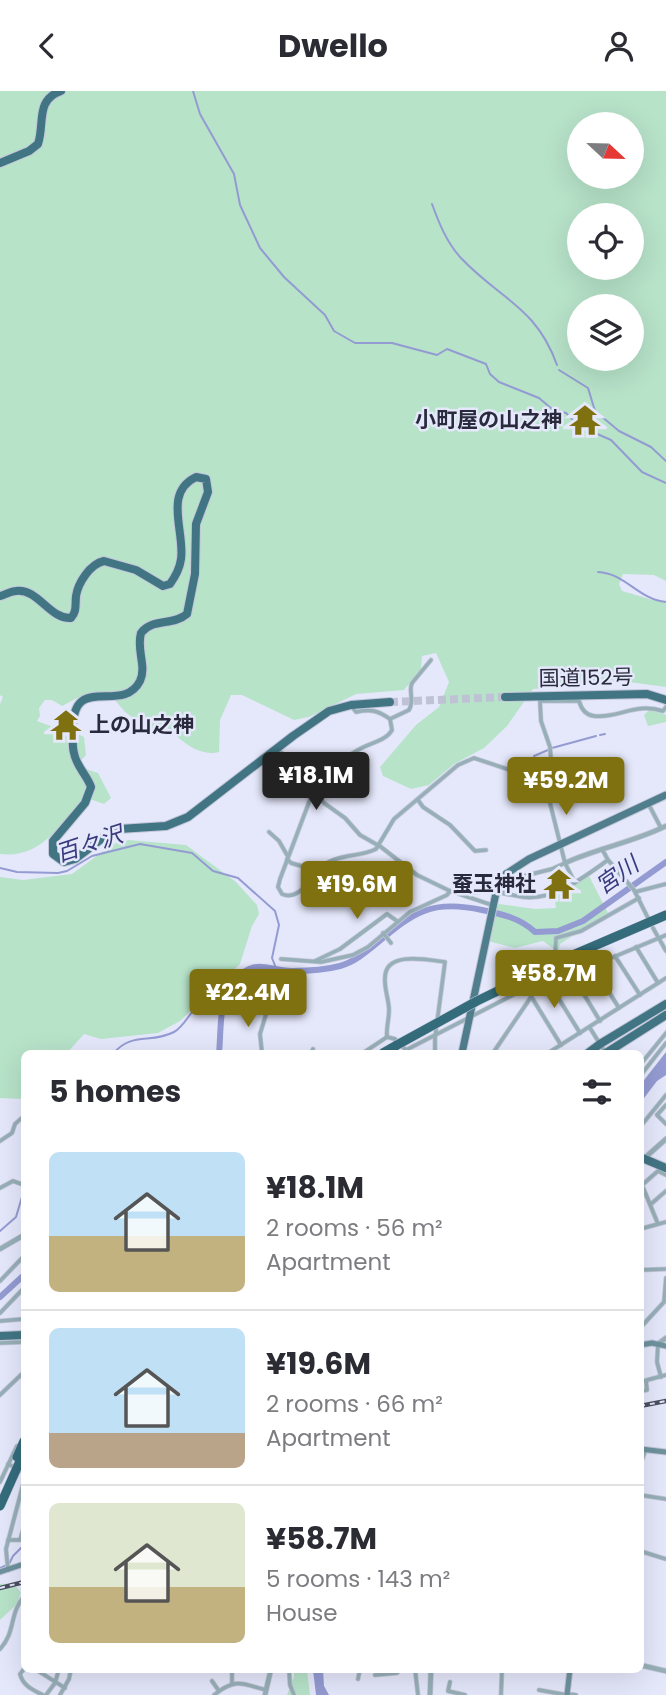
<!DOCTYPE html>
<html lang="en">
<head>
<meta charset="utf-8">
<style>
  :root { --surface:#fff; --page:#f2f2f3; --text:#2b2b33; --muted:#7c7c81; --line:#e1e1e2; --accent:#807110 }
  body { margin:0; font-family:Poppins,"Noto Sans JP",sans-serif; background:var(--page); color:var(--text); height:100vh; display:flex; flex-direction:column; font-size:26px; white-space:nowrap }
  * { box-sizing:border-box; margin:0 }
  p { font-size:23px; color:var(--muted) }
  .icon { flex:none; width:38px; height:38px; fill:none; stroke:currentColor; stroke-width:2; stroke-linecap:round; stroke-linejoin:round }
  .map { position:relative; flex:1; overflow:hidden }
  .panel { position:absolute; left:21px; top:959px; width:623px; height:623px; display:flex; flex-direction:column; background:var(--surface); border-radius:10px; box-shadow:0 7px 28px #0002 }
  .panel>* { flex:none }
  .needle { width:46px; rotate:112deg }
  .controls { position:absolute; left:567px; top:21px; display:grid; gap:14px }
  .controls a { display:grid; place-items:center; width:77px; height:77px; border-radius:50%; background:var(--surface); box-shadow:0 7px 28px #0002; font-size:35px }
  .price { position:absolute; translate:-50% -60px; padding:0 16px; border-radius:7px; background:var(--accent); color:#fff; font-size:23px; line-height:46px; filter:drop-shadow(0 2px 4px #0008) }
  .price::after { content:''; position:absolute; left:50%; top:42px; width:21px; height:16px; margin-left:-10px; background:inherit; clip-path:polygon(0 0,100% 0,50% 100%) }
  .price.active { background:#222; color:#fff }
  ul { padding:0; list-style:none }
  li { display:flex; align-items:center; gap:21px; height:175px; padding:0 28px }
  li+li { border-top:2px solid var(--line) }
  li span { display:grid; place-items:center; flex:none; width:196px; height:140px; border-radius:10px; color:#555 }
  li>.icon { margin-inline-start:auto }
  span .icon { width:84px; height:84px; fill:#fffc; stroke-width:1 }
  li b { font-size:30px }
  h2 { display:flex; justify-content:space-between; align-items:center; height:84px; padding:0 28px; font-size:30px }
  header { display:flex; justify-content:space-between; align-items:center; height:91px; padding:0 28px; background:var(--surface); font-size:32px; font-weight:700 }
  .map>svg:first-child { display:block }
  .green { fill:#b7e3c9; fill-rule:evenodd }
  .water { fill:#949bd2 }
  .lines { fill:none; stroke-linecap:round; stroke-linejoin:round }
  .stream { stroke:#949bd2; stroke-width:2 }
  .river { stroke:#949bd2; stroke-width:6 }
  .trunk-tunnel { stroke:#bfc2d5; stroke-width:8; stroke-dasharray:8 4; stroke-linecap:butt }
  .minor-casing { stroke:#c3c6d9; stroke-width:5 }
  .tertiary-casing { stroke:#c3c6d9; stroke-width:6 }
  .secondary-casing { stroke:#c3c6d9; stroke-width:7 }
  .primary-casing { stroke:#c3c6d9; stroke-width:9 }
  .trunk-casing { stroke:#c3c6d9; stroke-width:10 }
  .motorway-casing { stroke:#c3c6d9; stroke-width:10 }
  .minor { stroke:#97afb7; stroke-width:3.5 }
  .tertiary { stroke:#97afb7; stroke-width:4.5 }
  .secondary { stroke:#6e929e; stroke-width:5 }
  .primary { stroke:#507e8c; stroke-width:7 }
  .trunk { stroke:#427584; stroke-width:8 }
  .motorway { stroke:#346c7c; stroke-width:9 }
  .rail-casing { stroke:#4c4f60; stroke-width:4.5 }
  .rail { stroke:#e5e8fb; stroke-width:2; stroke-dasharray:5; stroke-linecap:butt }
  .primary-bridge-casing { stroke:#c3c6d9; stroke-width:9; stroke-linecap:butt }
  .motorway-bridge-casing { stroke:#c3c6d9; stroke-width:10; stroke-linecap:butt }
  .primary-bridge { stroke:#507e8c; stroke-width:7 }
  .motorway-bridge { stroke:#346c7c; stroke-width:9 }
  .labels { text-anchor:middle; stroke-width:5; stroke-linejoin:round; paint-order:stroke }
  .poi-label { font-size:21px; font-weight:bold; fill:#292b3c; stroke:#e5e8fb; text-anchor:end }
  .street-label { font-size:21px; fill:#292b3c; stroke:#e5e8fb }
  .water-label { font-size:23px; font-style:italic; fill:#393a7d; stroke:#e5e8fb }
</style>
</head>
<body>
<header><svg class="icon" aria-label="back" viewBox="0 0 24 24"><path d="M15 5l-7 7 7 7"/></svg>Dwello<svg class="icon" aria-label="person" viewBox="0 0 24 24"><circle cx="12" cy="8" r="4"/><path d="M4 21q1-7 8-7t8 7"/></svg></header>
<div class="map">
<svg width="666" height="1604" viewBox="0 0 666 1604">
  <rect width="100%" height="100%" fill="#e5e8fb"/>
  <g class="green">
    <path d="M0,0H666V490L654,484L623,483L619,493L622,500L653,509L666,510V596L629,591L533,598L507,635L484,657L454,673L429,694L411,698L383,685L380,676L416,634L439,616L449,591L436,562L422,565L421,578L404,599L356,603L309,626L294,629L242,604H231L220,629L219,661C199,666 181,650 167,636L153,641L125,621L108,601L81,605L62,615L52,609H45L39,617L40,625L37,630L56,637V630L59,625L70,629L69,639L84,646L86,664L76,675L98,682L111,707L104,713L84,706C60,734 41,768 0,763V613L3,606L0,604ZM579,33H632V86H579ZM579,124H632V177H579ZM579,215H632V268H579Z"/>
    <polygon points="650,618 666,624 666,631 648,635 644,624"/>
    <polygon points="129,749 186,754 236,791 257,814 259,823 252,835 240,873 180,930 158,942 101,948 84,943 67,962 24,962 24,1004 21,1008 0,1007 0,786 23,789 72,783 113,753"/>
    <polygon points="589,785 608,822 560,853 558,861 543,850 515,857 488,850 495,817 499,813 535,818 556,817 554,802"/>
    <path d="M0,1493C9,1492 16,1493 21,1502L16,1514L0,1529Z"/>
    <polygon points="294,1579 307,1579 310,1604 287,1604 294,1586"/>
  </g>
  <g class="water">
    <polygon points="666,961 666,984 657,990 641,1011 641,993"/>
    <polygon points="313,1579 323,1579 324,1595 329,1604 316,1604"/>
  </g>
  <g class="lines">
    <g class="stream">
      <polyline points="193,0 200,23 234,83 240,114 260,157 284,186 325,224 334,240 355,252 392,252 437,264 447,258 486,273 490,283 499,291 539,307 552,318 566,322 579,335 611,349 642,381 666,392"/>
      <path d="M432,113C439,132 446,150 460,166C499,208 536,215 557,274"/>
      <polyline points="559,279 588,297 595,320 619,340 651,356 666,370"/>
      <path d="M598,481C625,482 639,509 666,511"/>
      <polyline points="600,644 605,643"/>
      <polyline points="552,657 596,645"/>
      <polyline points="534,665 548,659"/>
      <polyline points="0,777 17,781 58,782 67,780 92,765 140,753 192,762 213,780 238,787 275,820 279,834 272,867 276,877"/>
      <path d="M114,962C131,941 151,953 174,941C188,934 195,906 214,905C217,905 221,906 225,906"/>
      <polyline points="0,1140 16,1126 24,1099"/>
      <polyline points="0,1477 9,1473 13,1465 24,1454"/>
    </g>
    <g class="river">
      <path d="M219,962C221,944 219,903 233,890C257,866 265,879 292,880C308,880 325,879 340,875C354,871 365,862 376,853C414,821 431,808 482,819C502,823 520,827 535,841L558,840L583,830L666,771"/>
      <polyline points="0,1206 24,1184"/>
    </g>
    <polyline class="trunk-tunnel" points="390,611 505,606"/>
    <defs>
      <g id="minor">
        <path d="M351,615L356,621C371,618 377,619 390,628L392,639C386,650 369,652 358,659C342,668 325,684 314,698L280,788L278,796L282,803C300,811 312,784 324,774C338,763 361,766 376,758L394,728L458,674L474,667L531,686L543,694L549,708L565,772L575,792"/>
        <path d="M390,628L409,619C415,609 408,601 412,592L431,569"/>
        <polyline points="278,659 291,670 302,694 312,696 324,712 345,727 360,744 381,756 417,784 450,800"/>
        <path d="M548,705L553,694L550,656L541,630L540,610H579C581,617 585,624 594,625C618,628 635,611 663,620L666,616"/>
        <polyline points="418,709 423,716 450,734 475,760 486,759"/>
        <polyline points="649,714 661,737"/>
        <polyline points="269,741 279,750 287,764"/>
        <polyline points="602,758 608,769 634,799 648,827"/>
        <polyline points="287,768 291,772 319,780"/>
        <polyline points="504,801 512,788 552,778 565,772"/>
        <polyline points="635,801 666,793"/>
        <path d="M464,803C492,797 497,802 523,806C554,810 584,786 608,769"/>
        <polyline points="653,837 666,860"/>
        <polyline points="383,842 391,852"/>
        <polyline points="636,856 658,892"/>
        <polyline points="615,865 640,904"/>
        <polyline points="281,868 321,871 353,864 368,856 410,821 447,804 450,800 492,814"/>
        <polyline points="315,870 340,858 387,823 397,830"/>
        <polyline points="592,874 619,917"/>
        <polyline points="571,882 600,930"/>
        <polyline points="560,883 555,866 556,847 581,840 639,807"/>
        <polyline points="546,887 580,942"/>
        <polyline points="526,897 561,954"/>
        <polyline points="590,937 605,961"/>
        <path d="M387,946C386,937 389,929 389,919C389,909 384,897 385,887C385,859 429,869 445,871L435,947V962"/>
        <polyline points="387,946 395,948 406,959 404,962"/>
        <polyline points="406,959 546,887 567,883 604,870 666,844"/>
        <polyline points="262,962 260,943 267,920 267,911"/>
        <polyline points="311,962 313,958"/>
        <polyline points="363,962 387,946"/>
        <polyline points="493,962 531,906"/>
        <polyline points="548,962 666,887"/>
        <polyline points="640,974 666,942"/>
        <polyline points="640,985 666,952"/>
        <polyline points="666,1014 657,1024 666,1033"/>
        <polyline points="640,1036 666,1004"/>
        <polyline points="0,1050 12,1042 15,1033 24,1025"/>
        <polyline points="642,1094 658,1133"/>
        <polyline points="642,1094 658,1080 666,1084"/>
        <polyline points="0,1097 13,1090 24,1094"/>
        <polyline points="651,1113 666,1100"/>
        <polyline points="640,1138 666,1131"/>
        <polyline points="640,1179 666,1178"/>
        <polyline points="0,1190 24,1165"/>
        <polyline points="0,1222 24,1197"/>
        <polyline points="0,1230 24,1228"/>
        <polyline points="640,1237 664,1211 666,1187"/>
        <polyline points="0,1252 24,1251"/>
        <polyline points="658,1253 657,1271 661,1286"/>
        <polyline points="640,1291 666,1284"/>
        <polyline points="640,1300 647,1299 646,1290"/>
        <polyline points="0,1304 24,1281"/>
        <polyline points="8,1373 24,1381"/>
        <polyline points="640,1374 646,1358"/>
        <polyline points="0,1391 17,1355"/>
        <polyline points="640,1404 666,1408"/>
        <polyline points="8,1449 20,1449 24,1436"/>
        <polyline points="640,1460 666,1468"/>
        <polyline points="8,1479 6,1458 24,1390"/>
        <path d="M0,1558C16,1541 9,1523 24,1505"/>
        <path d="M24,1578L20,1583C23,1595 33,1599 43,1604"/>
        <polyline points="35,1578 65,1597"/>
        <polyline points="232,1578 232,1592"/>
        <polyline points="289,1578 290,1594 294,1604"/>
        <polyline points="415,1578 418,1604"/>
        <polyline points="375,1584 397,1582 400,1578"/>
        <polyline points="358,1588 360,1578"/>
        <polyline points="212,1590 219,1600"/>
        <polyline points="450,1591 448,1600 465,1604"/>
        <polyline points="539,1599 567,1604"/>
        <polyline points="568,1603 576,1604"/>
        <polyline points="46,1604 55,1592 59,1578"/>
        <polyline points="60,1604 69,1588 71,1578"/>
        <path d="M214,1604C236,1586 242,1593 266,1599"/>
        <polyline points="501,1604 502,1578"/>
      </g>
      <g id="tertiary">
        <path d="M565,772C598,757 634,751 666,735"/>
        <polyline points="648,1064 666,1048"/>
        <polyline points="0,1158 24,1144"/>
        <polyline points="658,1253 666,1247"/>
        <polyline points="640,1574 666,1580"/>
        <polyline points="265,1604 271,1578"/>
        <polyline points="430,1604 431,1578"/>
      </g>
      <g id="secondary">
        <polyline points="640,1254 652,1252 666,1255"/>
        <polyline points="640,1358 666,1361"/>
        <polyline points="0,1481 24,1473"/>
        <polyline points="567,1604 570,1578"/>
      </g>
      <g id="primary">
        <polyline points="506,783 529,768 666,704"/>
        <polyline points="462,962 496,802"/>
      </g>
      <g id="trunk">
        <path d="M0,72L29,60L38,53C45,32 35,9 61,0"/>
        <path d="M0,505C5,504 11,500 16,500C38,497 49,528 71,527C77,520 75,515 76,505C78,492 90,473 104,470L136,479L163,495L170,493C175,486 180,476 181,468C185,440 163,402 196,386L206,388L208,401L196,433L195,483L187,523C173,535 152,527 141,542C136,559 147,575 140,590C122,625 71,579 73,641C73,648 72,655 74,662C76,675 87,684 91,696L85,712L53,750V763L64,771L75,768L104,746L119,738L166,735L188,726L293,645L329,620L351,614L390,611"/>
        <polyline points="505,606 647,603 666,609"/>
        <polyline points="588,962 600,953 666,913"/>
        <polyline points="606,962 666,924"/>
        <polyline points="640,1066 666,1077"/>
        <polyline points="0,1245 24,1244"/>
      </g>
      <g id="motorway">
        <polyline points="559,870 666,824"/>
        <polyline points="383,962 397,954"/>
      </g>
    </defs>
    <use href="#minor" class="minor-casing"/>
    <use href="#tertiary" class="tertiary-casing"/>
    <use href="#secondary" class="secondary-casing"/>
    <use href="#primary" class="primary-casing"/>
    <use href="#trunk" class="trunk-casing"/>
    <use href="#motorway" class="motorway-casing"/>
    <use href="#minor" class="minor"/>
    <use href="#tertiary" class="tertiary"/>
    <use href="#secondary" class="secondary"/>
    <use href="#primary" class="primary"/>
    <use href="#trunk" class="trunk"/>
    <use href="#motorway" class="motorway"/>
    <defs>
      <g id="rail">
        <polyline points="640,1315 666,1310"/>
        <polyline points="0,1497 24,1491"/>
      </g>
    </defs>
    <use href="#rail" class="rail-casing"/>
    <use href="#rail" class="rail"/>
    <defs>
      <polyline id="primary-bridge" points="496,802 506,783"/>
      <g id="motorway-bridge">
        <polyline points="397,954 477,910 559,870"/>
        <polyline points="17,1366 24,1350"/>
        <polyline points="0,1415 24,1361"/>
      </g>
    </defs>
    <use href="#primary-bridge" class="primary-bridge-casing"/>
    <use href="#motorway-bridge" class="motorway-bridge-casing"/>
    <use href="#primary-bridge" class="primary-bridge"/>
    <use href="#motorway-bridge" class="motorway-bridge"/>
  </g>
  <defs>
    <symbol id="temple-bare" viewBox="-9 -9 18 18"><path d="M0-6L5-2H3V0L6.5 2.5H4V6H1.5V3h-3V6H-4V2.5H-6.5L-3 0V-2H-5Z" fill="#807110" stroke="#e5e8fb" stroke-width="2.5" paint-order="stroke"/></symbol>
  </defs>
  <g fill-rule="evenodd">
    <use href="#temple-bare" x="563" y="307" width="44" height="44"/>
    <use href="#temple-bare" x="44" y="612" width="44" height="44"/>
    <use href="#temple-bare" x="537" y="771" width="44" height="44"/>
  </g>
  <g class="labels">
    <g class="poi-label">
      <text x="562" y="336">小町屋の山之神</text>
      <text x="89" y="641" text-anchor="start">上の山之神</text>
      <text x="536" y="800">蚕玉神社</text>
    </g>
    <g class="street-label">
      <text transform="translate(586 587) rotate(-1)" y="7">国道152号</text>
    </g>
    <g class="water-label">
      <text transform="translate(89 753) rotate(-18)" y="8">百々沢</text>
      <text transform="translate(617 784) rotate(-35)" y="8">宮川</text>
    </g>
  </g>
</svg>
<div class="controls">
<a><svg class="needle" viewBox="-14 -14 28 28"><path d="M0-13l5 13h-10z" fill="#e53935"/><path d="M0 13l5-13h-10z" fill="#7c7c81"/></svg></a>
<a><svg class="icon" aria-label="locate" viewBox="0 0 24 24"><circle cx="12" cy="12" r="6"/><path d="M12 2v4M12 18v4M2 12h4M18 12h4"/></svg></a>
<a><svg class="icon" aria-label="layers" viewBox="0 0 24 24"><path d="M12 4l9 5-9 5-9-5zM3 14l9 5 9-5"/></svg></a>
</div>
<b class="price active" style="left:316px;top:721px">¥18.1M</b>
<b class="price" style="left:566px;top:726px">¥59.2M</b>
<b class="price" style="left:357px;top:830px">¥19.6M</b>
<b class="price" style="left:554px;top:919px">¥58.7M</b>
<b class="price" style="left:248px;top:938px">¥22.4M</b>
<section class="panel">
<h2>5 homes<svg class="icon" aria-label="filters" viewBox="0 0 24 24"><path d="M4 7h16M4 17h16"/><circle cx="9" cy="7" r="2"/><circle cx="15" cy="17" r="2"/></svg></h2>
<ul>
<li><span style="background:linear-gradient(#bfe0f5 60%,#c2b280 0)"><svg class="icon" aria-label="home" viewBox="0 0 24 24"><path d="M3 11l9-7 9 7M6 9v11h12V9"/></svg></span><div><b>¥18.1M</b><p>2 rooms · 56 m²</p><p>Apartment</p></div></li>
<li><span style="background:linear-gradient(#bfe0f5 75%,#b9a48a 0)"><svg class="icon" aria-label="home" viewBox="0 0 24 24"><path d="M3 11l9-7 9 7M6 9v11h12V9"/></svg></span><div><b>¥19.6M</b><p>2 rooms · 66 m²</p><p>Apartment</p></div></li>
<li><span style="background:linear-gradient(#dfe7d0 60%,#c2b280 0)"><svg class="icon" aria-label="home" viewBox="0 0 24 24"><path d="M3 11l9-7 9 7M6 9v11h12V9"/></svg></span><div><b>¥58.7M</b><p>5 rooms · 143 m²</p><p>House</p></div></li>
</ul>
</section>
</div>
</body>
</html>
